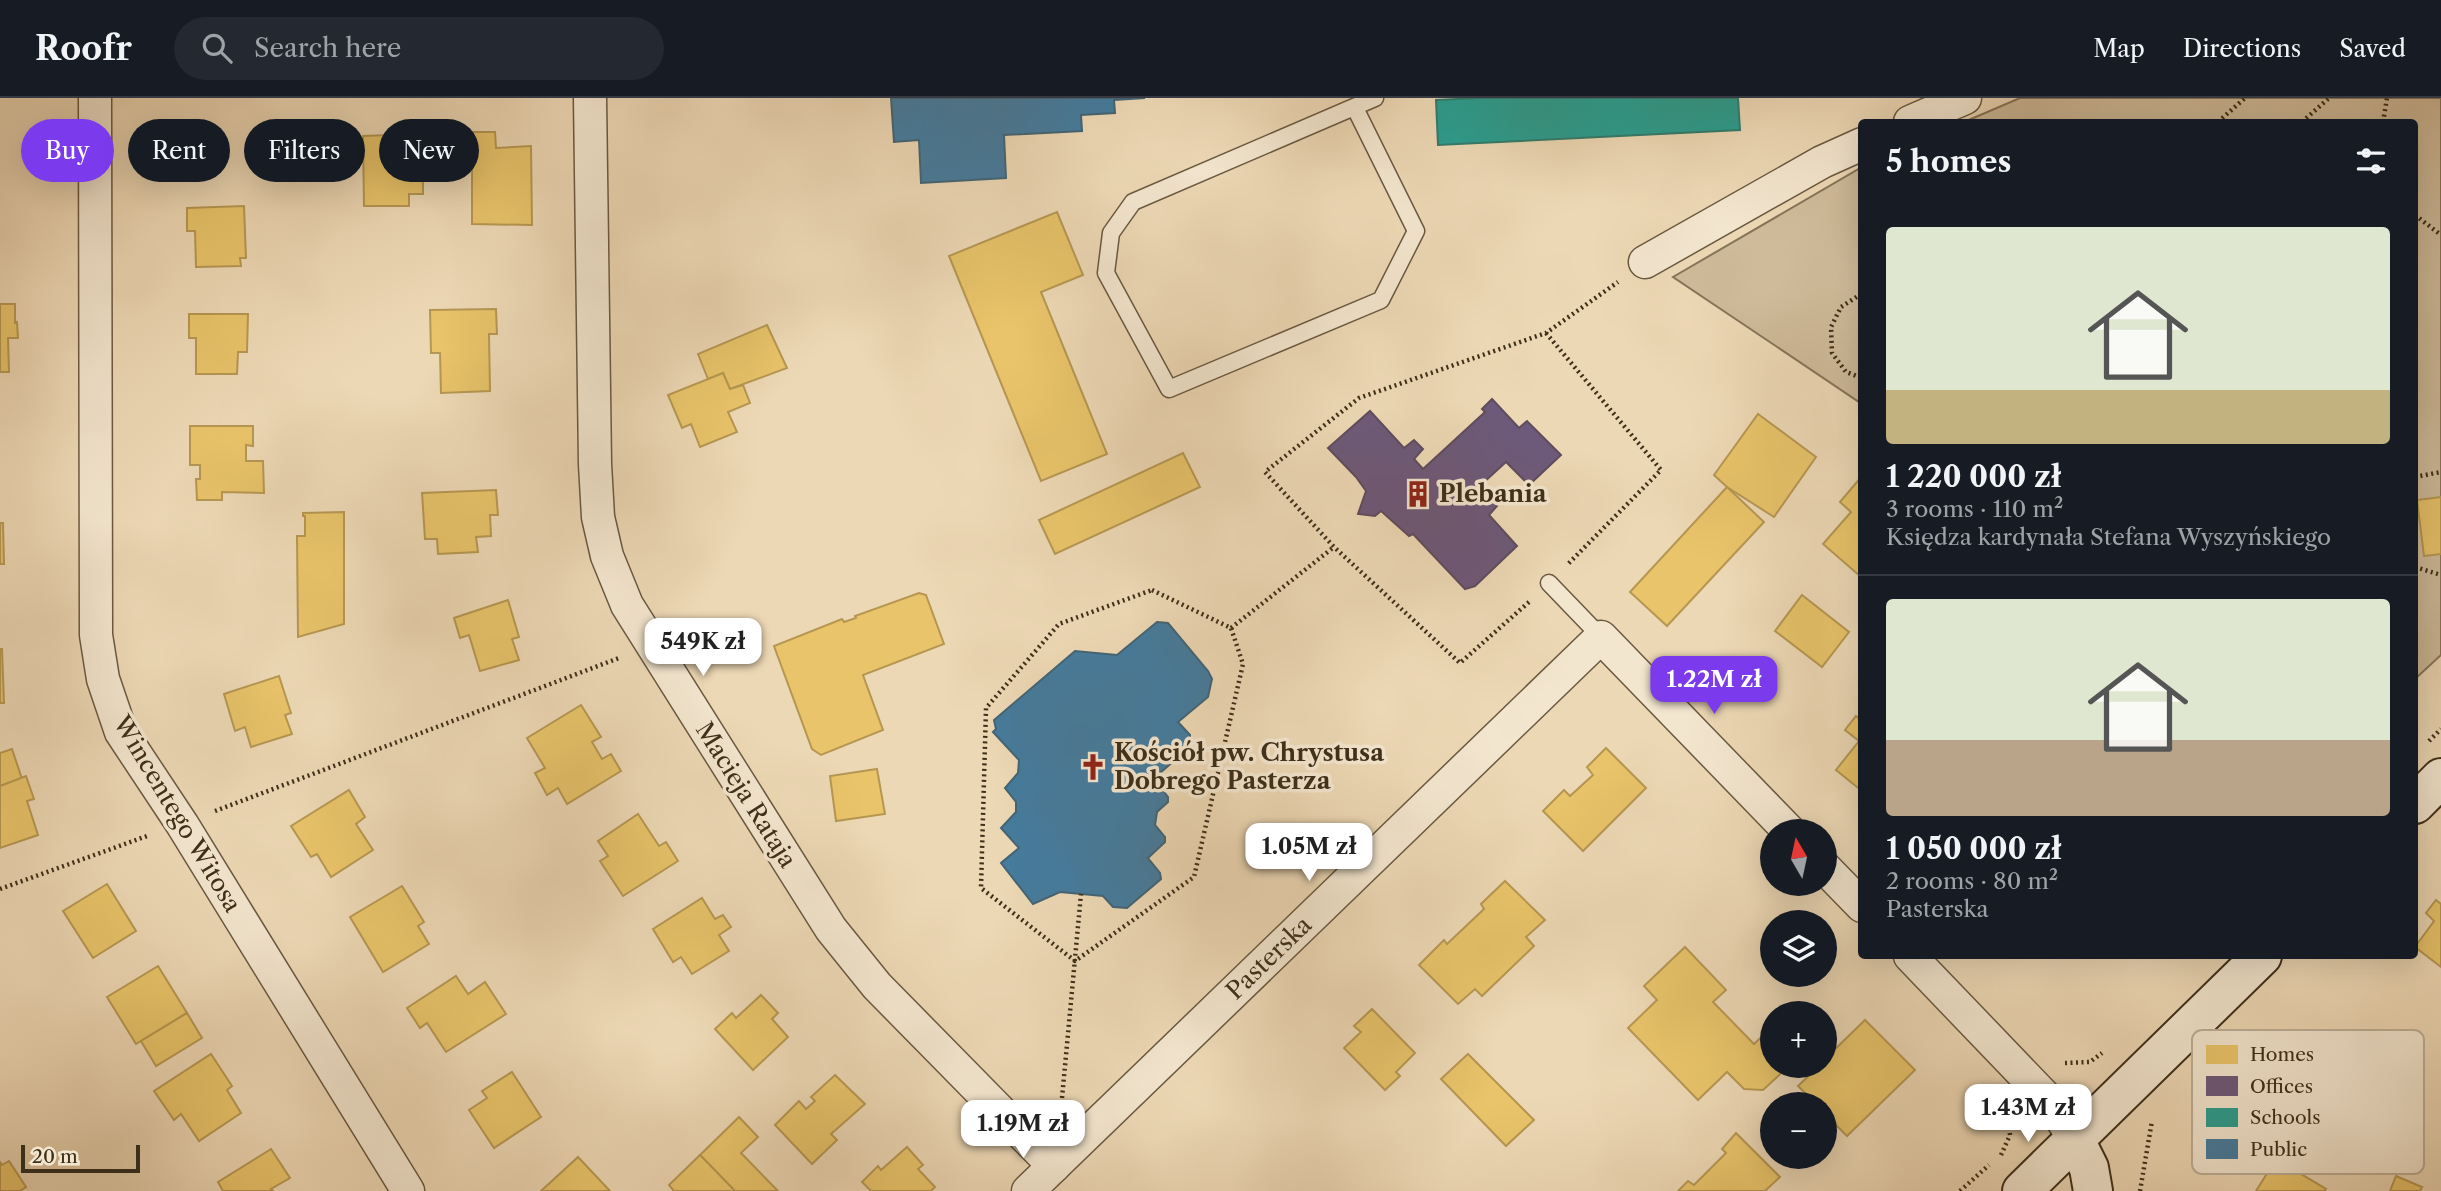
<!DOCTYPE html>
<html lang="en">
<head>
<meta charset="utf-8">
<style>
  :root { --surface:#171b24; --page:#242831; --text:#f1f3f6; --muted:#9ea1a6; --line:#363941; --accent:#7c3aed }
  body { margin:0; font-family:"Libre Caslon Text",serif; background:var(--page); color:var(--text); height:100vh; display:flex; flex-direction:column; font-size:26px; white-space:nowrap }
  * { box-sizing:border-box; margin:0 }
  p { font-size:23px; color:var(--muted) }
  .icon { flex:none; width:38px; height:38px; fill:none; stroke:currentColor; stroke-width:2; stroke-linecap:round; stroke-linejoin:round }
  .map { position:relative; flex:1; overflow:hidden }
  .side { position:absolute; left:1858px; top:21px; width:560px; height:840px; display:flex; flex-direction:column; background:var(--surface); border-radius:7px; box-shadow:0 7px 28px #0002 }
  .side>* { flex:none }
  .hud { position:absolute; left:21px; top:21px; width:665px; height:63px; display:flex; gap:14px }
  .needle { width:46px; rotate:351deg }
  .fabs { position:absolute; left:1760px; top:721px; display:grid; gap:14px }
  .fabs a { display:grid; place-items:center; width:77px; height:77px; border-radius:50%; background:var(--surface); box-shadow:0 7px 28px #0002; font-size:35px }
  .scale { position:absolute; left:21px; bottom:18px; width:119px; box-sizing:border-box; padding-left:7px; border:4px solid #3e2f19; border-top:0; font-size:19px; line-height:24px; white-space:nowrap; color:#3e2f19; -webkit-text-stroke:5px #f3e6cf; paint-order:stroke }
  .price { position:absolute; translate:-50% -60px; padding:0 16px; border-radius:14px; background:#fff; color:#222; font-size:23px; line-height:46px; filter:drop-shadow(0 2px 4px #0008) }
  .price::after { content:''; position:absolute; left:50%; top:42px; width:21px; height:16px; margin-left:-10px; background:inherit; clip-path:polygon(0 0,100% 0,50% 100%) }
  .price.current { background:var(--accent); color:#fff }
  ul { padding:0; list-style:none }
  li { display:grid; align-content:center; gap:14px; height:371px; padding:0 28px }
  li+li { border-top:2px solid var(--line) }
  li span { display:grid; place-items:center; height:217px; border-radius:7px; color:#555 }
  li>.icon { margin-inline-start:auto }
  span .icon { width:126px; height:126px; fill:#fffc; stroke-width:1 }
  li b { font-size:30px }
  h2 { display:flex; justify-content:space-between; align-items:center; height:84px; padding:0 28px; font-size:30px }
  .pill { padding:0 24px; border-radius:32px; background:var(--surface); box-shadow:0 7px 28px #0002; font-size:24px; line-height:63px }
  .pill.current { background:var(--accent); color:#fff }
  header { display:flex; align-items:center; gap:42px; box-sizing:border-box; height:98px; padding:0 35px; background:var(--surface); border-bottom:2px solid var(--line) }
  header strong { font-size:33px }
  nav { display:flex; gap:38px; margin-inline-start:auto; font-size:24px }
  .search { width:490px; height:63px; background:var(--page); display:flex; align-items:center; gap:18px; box-sizing:border-box; padding:0 24px; border-radius:38px; color:var(--muted); font-size:26px }
  .map>svg:first-child { display:block }
  .green { fill:#cfbb9a; stroke:#86755a; stroke-width:2 }
  .homes { fill:#e9c46a; stroke:#b69752; stroke-width:2 }
  .offices { fill:#6d597a; stroke:#5f4c5d; stroke-width:2 }
  .schools { fill:#2a9d8f; stroke:#307c6c; stroke-width:2 }
  .public { fill:#457b9d; stroke:#436475; stroke-width:2 }
  .lines { fill:none; stroke-linecap:round; stroke-linejoin:round }
  .lane-casing { stroke:#6a5940; stroke-width:19 }
  .street-casing { stroke:#6a5940; stroke-width:35 }
  .secondary-casing { stroke:#3e2f19; stroke-width:42 }
  .path { stroke:#3e2f19; stroke-width:4.5; stroke-dasharray:2 3.5; stroke-linecap:butt }
  .lane { stroke:#f3e6cf; stroke-width:16 }
  .street { stroke:#f3e6cf; stroke-width:32 }
  .secondary { stroke:#f3e6cf; stroke-width:38 }
  .labels { text-anchor:middle; stroke-width:7; stroke-linejoin:round; paint-order:stroke }
  .poi-label { font-size:24px; font-weight:bold; fill:#3e2f19; stroke:#f3e6cf; text-anchor:start }
  .street-label { font-size:24px; fill:#3e2f19; stroke:#f3e6cf }
  .key { fill:#f3e6cf; stroke:#bdaf98; stroke-width:2 }
  .key-label { font-size:19px; fill:#3e2f19 }
</style>
</head>
<body>
<header>
<strong>Roofr</strong>
<div class="search"><svg class="icon" aria-label="search" viewBox="0 0 24 24"><circle cx="10" cy="10" r="6"/><path d="M15 15l6 6"/></svg>Search here</div>
<nav><a>Map</a><a>Directions</a><a>Saved</a></nav>
</header>
<div class="map">
<svg width="2441" height="1093" viewBox="0 0 2441 1093">
  <rect width="100%" height="100%" fill="#edd8b5"/>
  <filter id="stains"><feTurbulence type="fractalNoise" baseFrequency=".00286" numOctaves="4"/><feColorMatrix values="0 0 0 0 .2 0 0 0 0 .09 0 0 0 0 .02 0 0 0 .5 -.17"/></filter>
  <radialGradient id="worn" r=".72"><stop offset=".6" stop-color="#630" stop-opacity="0"/><stop offset="1" stop-color="#630" stop-opacity=".3"/></radialGradient>
  <g class="green">
    <polygon points="2020,0 2441,0 2441,557 2415,581 2415,24 1964,24"/>
    <polygon points="1862,69 1862,306 1673,179"/>
  </g>
  <g class="homes">
    <polygon points="472,34 495,34 496,50 531,48 532,127 472,126"/>
    <polygon points="322,36 322,75 261,76 261,47 287,46 286,37"/>
    <polygon points="389,37 389,45 409,44 409,57 423,58 423,96 409,96 409,108 364,108 363,38"/>
    <polygon points="244,108 246,160 240,160 241,168 196,169 195,133 187,133 187,110"/>
    <polygon points="1057,114 1083,177 1041,194 1107,356 1041,383 949,158"/>
    <polygon points="0,206 15,206 15,225 17,224 18,240 8,240 9,274 0,274"/>
    <polygon points="496,211 497,236 489,236 490,293 441,295 440,255 431,255 430,212"/>
    <polygon points="189,216 248,216 247,254 238,254 237,276 196,276 196,240 189,240"/>
    <polygon points="767,227 787,270 730,291 723,275 708,281 698,256"/>
    <polygon points="723,275 730,291 743,287 750,305 728,314 737,334 700,349 691,326 682,330 668,297"/>
    <polygon points="1758,316 1816,359 1774,419 1727,389 1714,377"/>
    <polygon points="190,328 253,328 253,348 246,347 246,363 263,363 264,395 222,394 222,402 197,402 196,381 200,381 200,367 190,367"/>
    <polygon points="1183,355 1200,389 1055,456 1039,422"/>
    <polygon points="1862,378 1862,478 1861,479 1823,446 1851,414 1840,404"/>
    <polygon points="1727,389 1764,424 1667,528 1630,494"/>
    <polygon points="496,392 498,417 490,417 491,438 476,439 478,454 438,456 437,441 425,441 422,395"/>
    <polygon points="2441,399 2441,456 2424,458 2417,402"/>
    <polygon points="344,414 344,526 298,539 297,438 305,438 305,418 303,418 303,415"/>
    <polygon points="0,425 3,425 4,466 0,466"/>
    <polygon points="919,495 926,497 944,546 863,577 883,632 821,657 812,651 774,548 842,521 844,524 856,520 855,518"/>
    <polygon points="1802,497 1849,534 1822,569 1775,533"/>
    <polygon points="508,502 519,539 512,541 519,562 480,573 469,537 460,540 454,520"/>
    <polygon points="0,551 2,551 4,605 0,605"/>
    <polygon points="279,578 291,615 285,617 292,636 251,649 245,629 235,633 224,596"/>
    <polygon points="581,607 601,639 592,644 602,661 611,656 621,673 567,706 558,690 547,697 535,675 545,670 527,640"/>
    <polygon points="1856,618 1862,623 1862,693 1836,672 1859,643 1845,632"/>
    <polygon points="1606,650 1646,690 1583,753 1543,713 1564,692 1570,698 1593,677 1587,669"/>
    <polygon points="12,651 22,681 0,688 0,655"/>
    <polygon points="877,671 885,716 836,723 830,678"/>
    <polygon points="26,678 34,701 27,703 38,737 0,750 0,688"/>
    <polygon points="349,692 365,719 356,726 373,752 331,779 317,756 311,759 291,728"/>
    <polygon points="638,716 659,748 666,744 678,763 623,798 600,763 608,758 598,743"/>
    <polygon points="1505,783 1545,822 1526,839 1534,848 1482,898 1475,891 1458,906 1419,867 1444,842 1447,846 1484,811 1481,806"/>
    <polygon points="107,786 136,833 93,860 63,813"/>
    <polygon points="402,788 424,824 418,828 429,846 383,874 350,819"/>
    <polygon points="702,800 715,821 723,817 731,829 719,837 729,853 692,876 681,859 673,864 653,831"/>
    <polygon points="2436,802 2441,806 2441,869 2415,849 2434,823 2426,815"/>
    <polygon points="1685,849 1726,892 1713,904 1754,946 1773,928 1773,968 1789,968 1763,992 1744,991 1727,974 1698,1002 1628,930 1657,902 1644,888"/>
    <polygon points="158,868 187,915 136,946 107,899"/>
    <polygon points="456,878 468,896 485,884 506,916 446,954 427,925 420,930 407,910"/>
    <polygon points="761,897 778,915 772,921 788,939 753,972 715,931 732,915 736,920"/>
    <polygon points="1372,911 1415,955 1396,974 1400,978 1385,992 1344,950 1361,934 1354,928"/>
    <polygon points="187,915 202,940 156,968 141,943"/>
    <polygon points="1865,922 1915,972 1847,1038 1825,1016 1825,1006 1816,1006 1798,988 1819,968 1825,968 1825,961"/>
    <polygon points="211,956 232,988 227,992 241,1015 199,1043 181,1016 174,1022 154,993"/>
    <polygon points="1468,956 1534,1022 1506,1048 1441,981"/>
    <polygon points="512,974 541,1019 494,1050 469,1012 487,1000 482,993"/>
    <polygon points="835,977 865,1006 831,1036 837,1042 812,1066 775,1027 799,1003 806,1011 815,1003 811,999"/>
    <polygon points="739,1019 758,1039 741,1055 778,1093 735,1093 700,1057"/>
    <polygon points="1736,1035 1780,1079 1765,1093 1678,1093 1688,1083 1694,1087 1726,1055 1722,1051"/>
    <polygon points="907,1049 923,1067 918,1071 935,1089 931,1093 871,1093 862,1084 878,1068 881,1072"/>
    <polygon points="271,1051 290,1080 271,1091 273,1093 223,1093 218,1084"/>
    <polygon points="700,1057 735,1093 674,1093 669,1087"/>
    <polygon points="578,1059 610,1093 541,1093"/>
    <polygon points="2276,1061 2326,1091 2325,1093 2256,1093"/>
    <polygon points="9,1063 26,1089 20,1093 0,1093 0,1064 2,1067"/>
    <polygon points="2396,1078 2422,1089 2420,1093 2390,1093"/>
  </g>
  <polygon class="offices" points="1492,301 1519,330 1527,323 1561,357 1529,387 1506,364 1471,396 1476,404 1484,396 1497,408 1489,417 1517,448 1475,488 1465,491 1413,436 1409,438 1381,413 1375,418 1358,416 1366,393 1356,379 1328,350 1370,313 1404,350 1414,342 1423,351 1414,361 1423,371 1485,314 1482,311"/>
  <polygon class="schools" points="1478,0 1738,0 1740,32 1438,47 1436,2"/>
  <g class="public">
    <polygon points="891,0 1145,0 1114,2 1115,15 1081,17 1082,33 1004,37 1006,80 921,85 919,42 894,44"/>
    <polygon points="1157,524 1168,525 1208,573 1212,581 1208,599 1178,624 1190,637 1190,649 1160,675 1159,687 1168,699 1168,704 1157,714 1155,727 1165,739 1165,744 1148,760 1160,775 1161,781 1127,810 1113,809 1103,798 1060,794 1033,806 1001,765 1019,750 1001,730 1016,714 1016,704 1005,690 1018,675 1019,662 993,634 996,631 994,622 1075,553 1117,557"/>
  </g>
  <g class="lines">
    <defs>
      <g id="lane">
        <polyline points="1355,10 1416,133 1381,202 1169,291 1106,175 1111,135 1133,104 1375,0"/>
        <polyline points="1549,485 1601,539"/>
      </g>
      <g id="street">
        <polyline points="95,0 96,537 103,581 121,634 182,726 408,1093"/>
        <polyline points="590,0 595,366 598,419 607,458 627,507 831,831 877,888 1054,1068"/>
        <polyline points="1910,24 1965,0"/>
        <polyline points="1645,164 1822,64 1862,46"/>
        <polyline points="1825,770 1862,808"/>
        <polyline points="1910,858 2052,1006 2075,1042"/>
        <polyline points="1028,1093 1601,539 1789,733"/>
      </g>
      <g id="secondary">
        <polyline points="2415,706 2441,680"/>
        <polyline points="2075,1042 2089,1070 2093,1093"/>
        <polyline points="2022,1093 2262,858"/>
      </g>
    </defs>
    <use href="#lane" class="lane-casing"/>
    <use href="#street" class="street-casing"/>
    <use href="#secondary" class="secondary-casing"/>
    <g class="path">
      <polyline points="2218,24 2245,0"/>
      <polyline points="2302,24 2329,0"/>
      <polyline points="2383,24 2387,0"/>
      <polyline points="2415,117 2441,137"/>
      <polyline points="1862,198 1858,198 1841,209 1831,229 1832,255 1846,274 1862,280"/>
      <polyline points="1546,235 1661,372 1568,466"/>
      <polyline points="2415,379 2441,374"/>
      <polyline points="2415,469 2441,477"/>
      <polygon points="1152,492 1231,530 1243,566 1194,779 1075,863 981,790 986,610 1059,526"/>
      <polyline points="1529,504 1460,565 1334,449 1265,374 1359,300 1546,235 1618,184"/>
      <polyline points="1231,530 1334,449"/>
      <polyline points="2429,643 2441,631"/>
      <polyline points="215,713 619,560"/>
      <polyline points="0,791 147,738"/>
      <polyline points="2065,965 2090,964 2102,955"/>
      <polyline points="1061,1011 1081,796"/>
      <polyline points="2001,1057 2010,1037 2008,1015"/>
      <polyline points="1960,1093 1989,1067"/>
      <polyline points="2140,1093 2152,1023"/>
    </g>
    <use href="#lane" class="lane"/>
    <use href="#street" class="street"/>
    <use href="#secondary" class="secondary"/>
  </g>
  <defs>
    <symbol id="building-bare" viewBox="-9 -9 18 18"><path d="M-4-6H4V6H1V3H-1V6H-4ZM-2.5-4.3h1.7v1.8h-1.7ZM.8-4.3h1.7v1.8H.8ZM-2.5-1h1.7V.8h-1.7ZM.8-1h1.7V.8H.8Z" fill="#8f2418" stroke="#f3e6cf" stroke-width="2.5" paint-order="stroke"/></symbol>
    <symbol id="church-bare" viewBox="-9 -9 18 18"><path d="M-1.2-6h2.4v3.5h3.3v2.4h-3.3V6h-2.4V-.1h-3.3v-2.4h3.3Z" fill="#8f2418" stroke="#f3e6cf" stroke-width="2.5" paint-order="stroke"/></symbol>
  </defs>
  <g fill-rule="evenodd">
    <use href="#building-bare" x="1399" y="377" width="38" height="38"/>
    <use href="#church-bare" x="1074" y="650" width="38" height="38"/>
  </g>
  <g class="labels">
    <g class="poi-label">
      <text x="1439" y="404">Plebania</text>
      <text x="1114" y="663">Kościół pw. Chrystusa<tspan x="1114" dy="28">Dobrego Pasterza</tspan></text>
    </g>
    <g class="street-label">
      <text transform="translate(746 697) rotate(58)" y="8">Macieja Rataja</text>
      <text transform="translate(177 716) rotate(59)" y="8">Wincentego Witosa</text>
      <text transform="translate(1269 860) rotate(-44)" y="8">Pasterska</text>
    </g>
  </g>
  <rect x="2192" y="932" width="232" height="144" rx="10" class="key"/>
  <rect x="2206" y="947" width="32" height="19" fill="#e9c46a"/>
  <rect x="2206" y="978" width="32" height="20" fill="#6d597a"/>
  <rect x="2206" y="1010" width="32" height="19" fill="#2a9d8f"/>
  <rect x="2206" y="1041" width="32" height="20" fill="#457b9d"/>
  <g class="key-label">
    <text x="2250" y="963">Homes</text>
    <text x="2250" y="995">Offices</text>
    <text x="2250" y="1026">Schools</text>
    <text x="2250" y="1058">Public</text>
  </g>
  <rect width="100%" height="100%" filter="url(#stains)"/>
  <rect width="100%" height="100%" fill="url(#worn)"/>
</svg>
<div class="fabs">
<a><svg class="needle" viewBox="-14 -14 28 28"><path d="M0-13l5 13h-10z" fill="#e53935"/><path d="M0 13l5-13h-10z" fill="#9ea1a6"/></svg></a>
<a><svg class="icon" aria-label="layers" viewBox="0 0 24 24"><path d="M12 4l9 5-9 5-9-5zM3 14l9 5 9-5"/></svg></a>
<a>+</a>
<a>−</a>
</div>
<div class="scale">20 m</div>
<b class="price" style="left:703px;top:580px">549K zł</b>
<b class="price current" style="left:1714px;top:618px">1.22M zł</b>
<b class="price" style="left:1309px;top:785px">1.05M zł</b>
<b class="price" style="left:2028px;top:1046px">1.43M zł</b>
<b class="price" style="left:1023px;top:1062px">1.19M zł</b>
<div class="hud">
<a class="pill current">Buy</a>
<a class="pill">Rent</a>
<a class="pill">Filters</a>
<a class="pill">New</a>
</div>
<section class="side">
<h2>5 homes<svg class="icon" aria-label="filters" viewBox="0 0 24 24"><path d="M4 7h16M4 17h16"/><circle cx="9" cy="7" r="2"/><circle cx="15" cy="17" r="2"/></svg></h2>
<ul>
<li><span style="background:linear-gradient(#dfe7d0 75%,#c2b280 0)"><svg class="icon" aria-label="home" viewBox="0 0 24 24"><path d="M3 11l9-7 9 7M6 9v11h12V9"/></svg></span><div><b>1 220 000 zł</b><p>3 rooms · 110 m²</p><p>Księdza kardynała Stefana Wyszyńskiego</p></div></li>
<li><span style="background:linear-gradient(#dfe7d0 65%,#b9a48a 0)"><svg class="icon" aria-label="home" viewBox="0 0 24 24"><path d="M3 11l9-7 9 7M6 9v11h12V9"/></svg></span><div><b>1 050 000 zł</b><p>2 rooms · 80 m²</p><p>Pasterska</p></div></li>
</ul>
</section>
</div>
</body>
</html>
